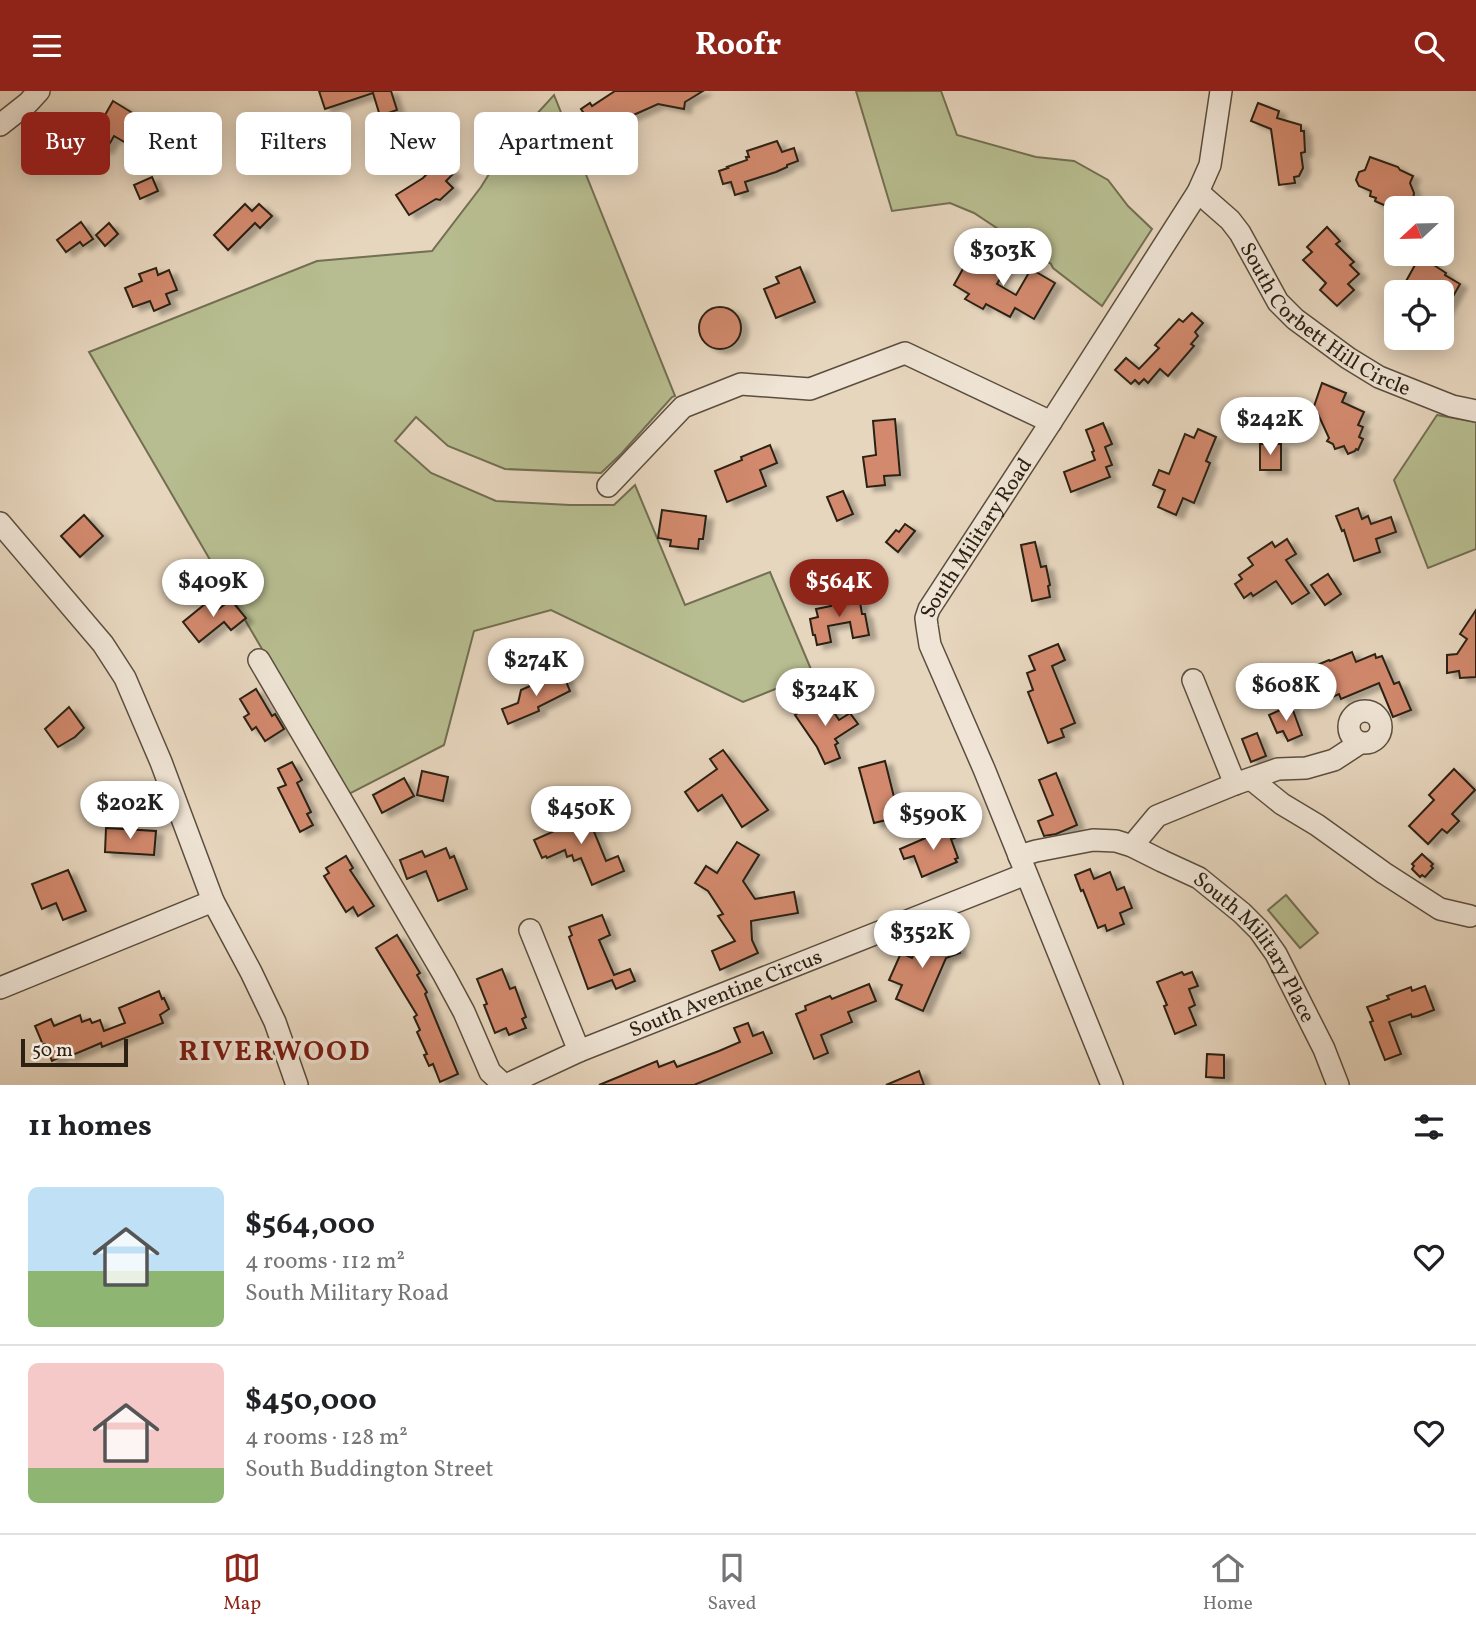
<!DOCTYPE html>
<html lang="en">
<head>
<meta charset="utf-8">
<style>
  :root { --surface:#fff; --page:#f6f6f6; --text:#202124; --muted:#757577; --line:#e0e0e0; --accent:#8f2418 }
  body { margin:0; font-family:Vollkorn,serif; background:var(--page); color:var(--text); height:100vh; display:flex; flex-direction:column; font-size:26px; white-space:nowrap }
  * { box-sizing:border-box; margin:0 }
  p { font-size:23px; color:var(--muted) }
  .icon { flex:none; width:38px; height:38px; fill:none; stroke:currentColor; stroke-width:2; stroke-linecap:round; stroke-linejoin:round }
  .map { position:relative; height:994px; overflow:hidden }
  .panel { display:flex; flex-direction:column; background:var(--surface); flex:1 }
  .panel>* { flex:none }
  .hud { position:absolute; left:21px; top:21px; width:700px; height:63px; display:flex; gap:14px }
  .needle { width:46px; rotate:248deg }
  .fabs { position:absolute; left:1384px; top:105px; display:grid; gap:14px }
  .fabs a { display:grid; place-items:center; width:70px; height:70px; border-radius:10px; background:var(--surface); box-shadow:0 4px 18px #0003; font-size:35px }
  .scale { position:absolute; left:21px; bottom:18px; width:107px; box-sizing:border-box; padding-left:7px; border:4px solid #2c2113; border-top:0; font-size:19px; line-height:24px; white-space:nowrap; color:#2c2113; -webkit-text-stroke:5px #efe4d5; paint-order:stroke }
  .price { position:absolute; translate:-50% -60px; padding:0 16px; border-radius:24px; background:#fff; color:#222; font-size:23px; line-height:46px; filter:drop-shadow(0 2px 4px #0008) }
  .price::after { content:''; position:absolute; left:50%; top:42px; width:21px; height:16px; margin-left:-10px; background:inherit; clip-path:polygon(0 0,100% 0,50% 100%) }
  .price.on { background:var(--accent); color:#fff }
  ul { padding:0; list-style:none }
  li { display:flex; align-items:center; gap:21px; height:175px; padding:0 28px }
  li+li { border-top:2px solid var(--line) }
  li span { display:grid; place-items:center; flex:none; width:196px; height:140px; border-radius:10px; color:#555 }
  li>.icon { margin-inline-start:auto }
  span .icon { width:84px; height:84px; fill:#fffc; stroke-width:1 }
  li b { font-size:30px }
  h2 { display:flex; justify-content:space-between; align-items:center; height:84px; padding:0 28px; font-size:30px }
  .chip { padding:0 24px; border-radius:10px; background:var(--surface); box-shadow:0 4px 18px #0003; font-size:24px; line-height:63px }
  .chip.on { background:var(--accent); color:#fff }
  header { display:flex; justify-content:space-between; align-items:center; height:91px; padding:0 28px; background:var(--accent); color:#fff; font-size:32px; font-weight:700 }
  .tab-bar { display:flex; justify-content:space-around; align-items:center; height:98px; border-top:2px solid var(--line); background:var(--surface); font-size:19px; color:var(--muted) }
  .tab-bar a { display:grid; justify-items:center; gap:4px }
  .tab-bar .on { color:var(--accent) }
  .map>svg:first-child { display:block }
  .green { fill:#b7bd90; stroke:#726f52; stroke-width:2 }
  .building { fill:#d2896d; stroke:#2c2113; stroke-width:2; filter:url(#shadow) }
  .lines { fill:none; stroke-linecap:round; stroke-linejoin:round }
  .minor-casing { stroke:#5b4e3e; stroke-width:24 }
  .minor { stroke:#efe4d5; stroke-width:21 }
  .labels { text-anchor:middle; stroke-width:7; stroke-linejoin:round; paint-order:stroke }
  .street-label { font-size:21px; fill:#2c2113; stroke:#efe4d5 }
  .district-label { font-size:28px; font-weight:bold; letter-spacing:2px; fill:#7a1f14; stroke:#efe4d5 }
</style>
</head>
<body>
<header><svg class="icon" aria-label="menu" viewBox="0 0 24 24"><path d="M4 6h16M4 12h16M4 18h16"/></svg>Roofr<svg class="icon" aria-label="search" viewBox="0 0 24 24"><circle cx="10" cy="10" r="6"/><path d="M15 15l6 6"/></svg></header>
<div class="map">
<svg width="1476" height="994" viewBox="0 0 1476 994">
  <defs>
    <filter id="shadow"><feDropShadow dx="7" dy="4" stdDeviation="2" flood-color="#0004"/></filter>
  </defs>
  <rect width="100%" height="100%" fill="#e7d6be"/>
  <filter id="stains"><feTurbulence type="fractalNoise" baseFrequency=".00286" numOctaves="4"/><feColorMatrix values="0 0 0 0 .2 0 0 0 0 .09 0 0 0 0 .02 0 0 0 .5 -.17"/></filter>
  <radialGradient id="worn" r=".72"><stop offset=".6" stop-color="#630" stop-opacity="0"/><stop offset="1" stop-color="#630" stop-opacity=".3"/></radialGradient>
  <g class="green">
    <polygon points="856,0 941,0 957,44 1036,66 1074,70 1108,89 1128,115 1152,138 1102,215 1053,177 1051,173 974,122 950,112 892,120"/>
    <polygon points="554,4 675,305 672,306 621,363 601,382 505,378 448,355 416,326 395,350 431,382 496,410 570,414 614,414 635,394 685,514 770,481 813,583 743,611 551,519 474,540 444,654 347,704 89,261 317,170 432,160 481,96 504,59"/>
    <polygon points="1437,324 1476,331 1476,458 1428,477 1394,389"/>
    <polygon points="1286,804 1318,842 1300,857 1268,819"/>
  </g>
  <g class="building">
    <polygon points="319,0 391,0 397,19 380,25 373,2 325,18"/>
    <polygon points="615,0 703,0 685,11 684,18 658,13 629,26 599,45 581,18 590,12 592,15"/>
    <polygon points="113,10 131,21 125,33 141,42 133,56 114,45 106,59 90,50"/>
    <polygon points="1258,12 1279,20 1277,27 1301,34 1301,40 1304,40 1305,61 1301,62 1303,77 1299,85 1294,86 1295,92 1279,94 1271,38 1251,30"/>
    <polygon points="777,50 782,61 794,57 798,70 787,74 787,76 776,81 745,91 748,100 735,104 731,91 723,93 719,80 728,77 727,76 747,69 746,66 749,66 747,60"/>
    <polygon points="1370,66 1398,76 1400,79 1413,85 1410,92 1414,102 1413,109 1416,117 1391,117 1377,111 1375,110 1376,107 1370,105 1371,100 1359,95 1356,89 1359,81 1365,79"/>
    <polygon points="441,69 454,82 446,90 453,97 440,109 436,108 409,124 396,104 423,87"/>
    <polygon points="152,86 158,100 140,108 134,94"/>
    <polygon points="245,113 252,120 259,113 272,125 260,137 255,132 228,159 214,144"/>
    <polygon points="81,131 93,148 83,155 80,151 66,161 57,149"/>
    <polygon points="109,132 118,143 105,155 96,144"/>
    <polygon points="1327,136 1340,150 1336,153 1354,171 1350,174 1359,183 1348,193 1354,199 1337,215 1320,199 1326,192 1303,169 1312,161 1307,156"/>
    <polygon points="993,161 1010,171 997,193 1016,204 1031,178 1055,192 1034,228 1015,217 1010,226 986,213 983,218 965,208 969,203 954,194 969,167 984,176"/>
    <polygon points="1420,165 1446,182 1445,184 1460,193 1442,225 1442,201 1400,201"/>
    <polygon points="800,176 815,211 776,227 764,198 779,192 776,186"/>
    <polygon points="156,177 158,184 169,179 177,199 166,203 170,213 154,220 150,210 133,216 125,197 142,190 139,183"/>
    <circle cx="720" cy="237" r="21"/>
    <polygon points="1192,222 1203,232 1195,241 1198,245 1191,253 1194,255 1168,285 1160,278 1148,292 1144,288 1139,293 1135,289 1131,293 1115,279 1126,267 1139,278 1159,257 1155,254 1179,228 1183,231"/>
    <polygon points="1322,292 1346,302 1342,311 1364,321 1358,334 1363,336 1359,346 1363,348 1358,359 1356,358 1355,360 1348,363 1344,355 1335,358 1333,353 1327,350 1329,347 1318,323 1312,321"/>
    <polygon points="895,328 900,384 884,385 885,394 867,396 863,366 876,364 873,330"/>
    <polygon points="1103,332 1112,353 1105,356 1112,374 1106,376 1110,386 1071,401 1064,381 1095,369 1092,361 1094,360 1086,339"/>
    <polygon points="1198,338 1216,346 1206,370 1210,372 1194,412 1183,407 1176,424 1158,416 1165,399 1153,394 1159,379 1169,383 1185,343 1194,347"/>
    <rect x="1260" y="353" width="21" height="26"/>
    <polygon points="770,354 777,372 760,379 766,395 727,411 715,380 742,369 741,366"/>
    <polygon points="843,400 853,423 837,430 827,406"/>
    <polygon points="1358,417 1362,428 1368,425 1371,433 1391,426 1396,441 1376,448 1380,461 1354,470 1344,439 1342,440 1336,425"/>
    <polygon points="662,419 706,425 703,448 699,448 698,458 670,455 671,449 658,447"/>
    <polygon points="84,424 103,445 80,466 61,445"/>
    <polygon points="905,433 915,440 898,461 886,451 896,439 899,441"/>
    <polygon points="1287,448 1296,463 1286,469 1309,502 1292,513 1276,490 1253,505 1251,502 1244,507 1235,493 1242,488 1239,484 1253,474 1248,467 1272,451 1275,456"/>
    <polygon points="1035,451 1041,476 1046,475 1050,494 1048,495 1050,506 1032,510 1021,454"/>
    <polygon points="1328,483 1341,503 1325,514 1311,494"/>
    <polygon points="846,503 849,513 860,511 862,523 865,523 869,544 853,547 850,531 828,535 831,551 817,554 815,544 813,544 810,528 818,526 816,518 831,515 829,506"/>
    <polygon points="210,509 217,519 231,509 246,527 231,539 224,531 199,551 183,531"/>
    <polygon points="1476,519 1476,586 1460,587 1459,580 1447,582 1447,564 1457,563 1467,548 1460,543"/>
    <polygon points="1058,553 1065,569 1052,575 1075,632 1061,638 1064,646 1048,652 1028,601 1033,599 1027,582 1035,579 1029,565"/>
    <polygon points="1352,561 1356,571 1375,563 1376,567 1382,565 1394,593 1399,591 1411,619 1393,626 1379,592 1341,608 1339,603 1330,607 1326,595 1323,596 1319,586 1321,585 1317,574 1329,569 1330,570"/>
    <polygon points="563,583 570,600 538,616 539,620 508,633 502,618 518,612 521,599 550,586 550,588"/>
    <polygon points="256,598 272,625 275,623 284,638 265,650 256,636 252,639 244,626 249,623 240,608"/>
    <polygon points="823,605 839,629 850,622 858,633 835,648 838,652 835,654 840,667 825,673 817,656 795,624"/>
    <polygon points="1291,614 1302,644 1288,650 1283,640 1277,642 1269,624"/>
    <polygon points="69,616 84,637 75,646 58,656 45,638"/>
    <polygon points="1257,642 1266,665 1251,671 1242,648"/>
    <polygon points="723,659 768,719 742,736 722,704 698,720 685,701 717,678 710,668"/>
    <polygon points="885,670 899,726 874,732 859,677"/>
    <polygon points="292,671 302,689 297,692 311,721 307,723 313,734 300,741 278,697 286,694 278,678"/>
    <polygon points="1454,678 1475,699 1452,723 1459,730 1447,742 1442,738 1428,753 1409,735 1434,709 1429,704"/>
    <polygon points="422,680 448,686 443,710 417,704"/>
    <polygon points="1056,682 1077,734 1056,743 1044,745 1038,730 1053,724 1039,689"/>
    <polygon points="404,687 414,705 382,722 373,704"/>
    <polygon points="595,712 601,726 590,731 606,770 618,765 624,780 592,794 581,767 574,770 572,764 567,766 565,759 547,767 546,765 542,767 534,749 577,730 573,722"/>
    <polygon points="951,735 955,747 951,748 958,767 955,768 957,771 922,786 914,765 904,768 900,758 937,742 937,741"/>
    <polygon points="106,737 156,740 154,764 105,761"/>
    <polygon points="737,751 759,764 743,790 755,808 794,801 798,822 751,830 752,849 758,862 720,879 712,860 735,850 718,825 723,823 708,800 695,792 706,775 717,782"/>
    <polygon points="446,757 450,767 454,765 467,798 438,810 426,780 407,788 400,769 422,760 425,766"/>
    <polygon points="1422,763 1433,773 1431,775 1433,777 1425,786 1422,784 1420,786 1412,778 1414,775 1412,773"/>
    <polygon points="346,765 353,777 350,779 374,815 358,825 353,816 346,821 324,785 329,782 326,777"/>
    <polygon points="1090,778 1094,788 1110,781 1117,799 1124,796 1132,817 1120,822 1124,833 1107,840 1105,834 1098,837 1083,799 1081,800 1075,784"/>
    <polygon points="68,779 86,820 63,829 56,812 42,818 32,793"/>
    <polygon points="602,824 610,844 599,849 614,884 630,878 635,890 616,898 612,889 588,898 569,846 572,844 569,836"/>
    <polygon points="933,841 955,849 960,862 946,867 923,920 896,908 902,894 889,889 901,862 912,867 920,848 930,852"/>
    <polygon points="397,844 420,882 417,884 427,901 425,903 458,983 440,991 433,973 429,975 424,964 427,963 417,941 420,939 414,926 417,924 376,857"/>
    <polygon points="502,878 510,898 515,896 526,926 522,928 526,937 509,944 506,937 495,942 484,914 487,913 477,888"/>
    <polygon points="1182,881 1184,884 1192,881 1198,895 1189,898 1195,914 1189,917 1196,934 1175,943 1164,915 1167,914 1157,891"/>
    <polygon points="869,893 876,910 848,921 852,931 821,944 828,962 814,968 796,923 806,919 805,915 830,905 832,908"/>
    <polygon points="1425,895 1434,919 1418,925 1412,926 1411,923 1389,931 1401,963 1385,969 1370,931 1373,930 1367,916 1389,908 1387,905 1411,896 1412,900"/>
    <polygon points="159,900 162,908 164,907 169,918 160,924 163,932 102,956 101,952 68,966 67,963 52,970 45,953 43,954 35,935 51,928 54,935 80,924 82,931 90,928 92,932 100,929 104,940 125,932 119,917"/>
    <polygon points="748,932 753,945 763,941 772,962 694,994 599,994 657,970 659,976 674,970 677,976 719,960 740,951 734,937"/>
    <polygon points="1207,963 1224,964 1224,987 1206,986"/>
    <polygon points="919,980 924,994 886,994"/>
  </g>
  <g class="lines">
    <defs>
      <g id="minor">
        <polyline points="0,34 28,12 39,0"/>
        <path id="s1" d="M1198,101L1230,129L1240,142L1278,211L1295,228L1348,267L1379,286L1452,315L1476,320"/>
        <polyline points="608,395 683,316 741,293 810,298 905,262 1051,331"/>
        <polyline points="0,432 103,553 125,587 161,671 213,810 251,881 275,931 297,994"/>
        <polyline points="259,569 444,884 464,921 490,981 504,994"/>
        <polyline points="1193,589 1235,693"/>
        <circle cx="1365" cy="636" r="16"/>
        <polyline points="1251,688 1282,713 1317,734 1384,782 1440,818 1470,825"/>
        <polyline points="1132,755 1157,725 1235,693 1278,678 1306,677 1334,669 1360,652"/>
        <path id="s2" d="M1019,765L1036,760L1093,749L1116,750L1132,755L1162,770L1199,787L1242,822L1259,839L1276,863L1324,958L1338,994"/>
        <polyline points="530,839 579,960"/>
        <polyline points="0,897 213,810"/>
        <path id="s3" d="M506,994L579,960L1026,783"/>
        <path id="s4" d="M1112,994L984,678L930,554L927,535L926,527L929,518L1051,331L1198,101L1210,74L1221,0"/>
      </g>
    </defs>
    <use href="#minor" class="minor-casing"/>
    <use href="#minor" class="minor"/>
  </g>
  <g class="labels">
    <g class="street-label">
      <text dy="7" stroke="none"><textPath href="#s1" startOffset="184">South Corbett Hill Circle</textPath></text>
      <text dy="7" stroke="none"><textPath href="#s4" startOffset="598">South Military Road</textPath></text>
      <text dy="7" stroke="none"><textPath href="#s2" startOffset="280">South Military Place</textPath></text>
      <text dy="7" stroke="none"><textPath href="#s3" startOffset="238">South Aventine Circus</textPath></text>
    </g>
    <g class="district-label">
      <text x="275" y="969">RIVERWOOD</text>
    </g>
  </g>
  <rect width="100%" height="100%" filter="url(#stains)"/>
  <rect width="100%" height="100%" fill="url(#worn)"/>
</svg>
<div class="fabs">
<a><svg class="needle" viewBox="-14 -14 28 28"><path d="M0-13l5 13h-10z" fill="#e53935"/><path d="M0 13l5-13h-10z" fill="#757577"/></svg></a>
<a><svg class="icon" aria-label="locate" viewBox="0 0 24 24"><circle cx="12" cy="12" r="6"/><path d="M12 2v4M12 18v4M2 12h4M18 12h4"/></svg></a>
</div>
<div class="scale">50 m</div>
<b class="price" style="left:1003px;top:197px">$303K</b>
<b class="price" style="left:1270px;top:366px">$242K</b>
<b class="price" style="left:213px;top:528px">$409K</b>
<b class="price on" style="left:839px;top:528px">$564K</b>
<b class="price" style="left:536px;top:607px">$274K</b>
<b class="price" style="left:1286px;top:632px">$608K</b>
<b class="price" style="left:825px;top:637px">$324K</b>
<b class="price" style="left:130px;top:750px">$202K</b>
<b class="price" style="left:581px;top:755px">$450K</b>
<b class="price" style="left:933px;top:761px">$590K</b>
<b class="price" style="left:922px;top:879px">$352K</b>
<div class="hud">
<a class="chip on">Buy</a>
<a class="chip">Rent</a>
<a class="chip">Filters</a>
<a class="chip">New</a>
<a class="chip">Apartment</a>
</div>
</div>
<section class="panel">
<h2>11 homes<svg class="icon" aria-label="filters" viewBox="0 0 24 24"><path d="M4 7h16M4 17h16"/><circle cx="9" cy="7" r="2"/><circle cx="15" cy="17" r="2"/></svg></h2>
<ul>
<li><span style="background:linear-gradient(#bfe0f5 60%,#8fb573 0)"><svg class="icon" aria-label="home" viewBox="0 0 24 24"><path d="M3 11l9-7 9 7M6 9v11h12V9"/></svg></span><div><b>$564,000</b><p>4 rooms · 112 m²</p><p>South Military Road</p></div><svg class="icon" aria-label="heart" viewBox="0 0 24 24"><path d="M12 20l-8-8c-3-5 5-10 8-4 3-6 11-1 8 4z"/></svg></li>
<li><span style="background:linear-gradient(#f6c9c9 75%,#8fb573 0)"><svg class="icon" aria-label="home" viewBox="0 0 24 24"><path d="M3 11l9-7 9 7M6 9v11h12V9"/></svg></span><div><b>$450,000</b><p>4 rooms · 128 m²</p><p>South Buddington Street</p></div><svg class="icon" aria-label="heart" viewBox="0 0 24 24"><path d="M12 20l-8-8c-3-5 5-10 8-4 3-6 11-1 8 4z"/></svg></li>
</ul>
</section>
<nav class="tab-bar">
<a class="on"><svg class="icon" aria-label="map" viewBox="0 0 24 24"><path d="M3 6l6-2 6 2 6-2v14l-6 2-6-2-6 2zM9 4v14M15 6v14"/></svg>Map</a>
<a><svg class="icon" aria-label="saved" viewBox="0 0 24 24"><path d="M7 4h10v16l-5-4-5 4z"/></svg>Saved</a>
<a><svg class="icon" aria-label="home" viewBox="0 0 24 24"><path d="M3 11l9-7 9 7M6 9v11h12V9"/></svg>Home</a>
</nav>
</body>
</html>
